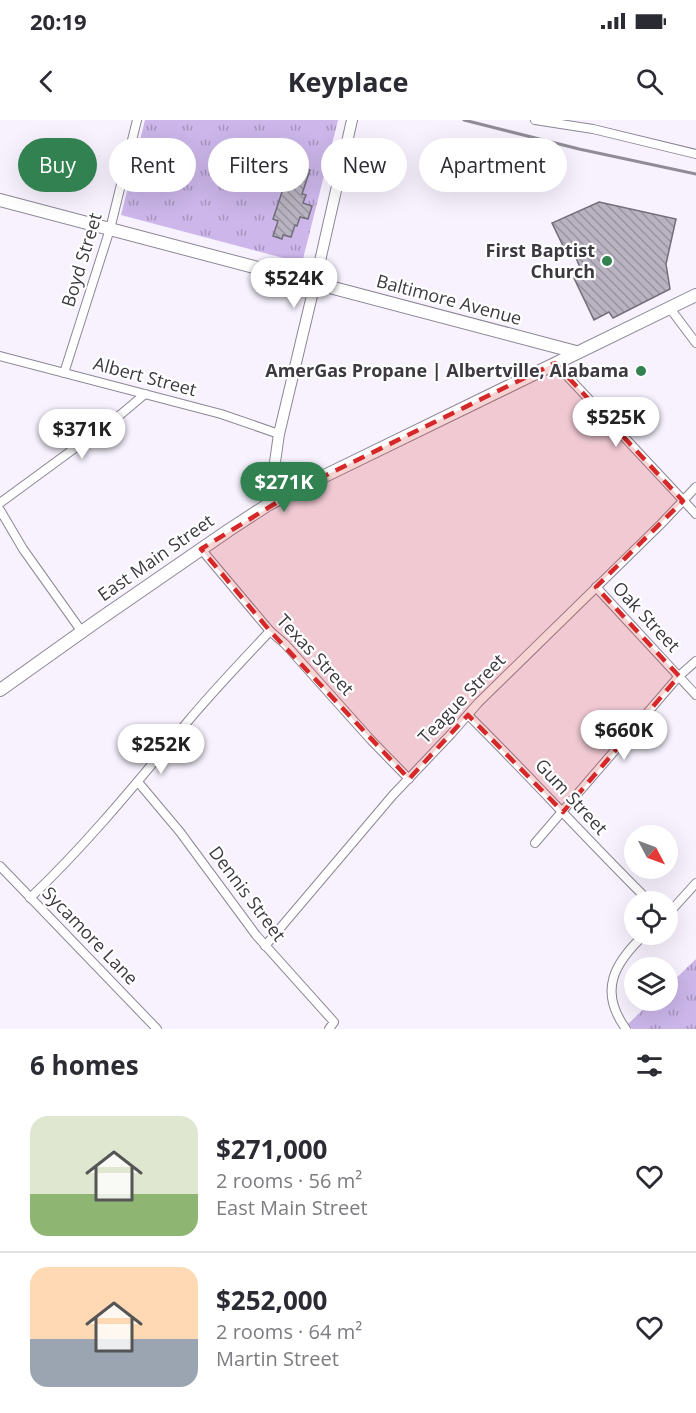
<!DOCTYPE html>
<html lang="en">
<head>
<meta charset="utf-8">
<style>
  :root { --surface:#fff; --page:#f7f7f7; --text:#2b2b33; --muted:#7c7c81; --line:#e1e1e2; --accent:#318151 }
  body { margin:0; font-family:"Open Sans",sans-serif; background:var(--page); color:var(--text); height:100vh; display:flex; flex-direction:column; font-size:22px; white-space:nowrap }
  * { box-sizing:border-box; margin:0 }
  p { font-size:20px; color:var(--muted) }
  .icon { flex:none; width:33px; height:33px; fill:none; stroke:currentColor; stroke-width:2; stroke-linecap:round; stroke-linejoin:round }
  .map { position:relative; height:909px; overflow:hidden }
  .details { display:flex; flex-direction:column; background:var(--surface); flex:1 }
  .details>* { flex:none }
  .banner { position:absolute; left:18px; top:18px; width:660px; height:54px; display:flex; gap:12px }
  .needle { width:39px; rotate:131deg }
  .controls { position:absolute; left:624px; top:705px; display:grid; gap:12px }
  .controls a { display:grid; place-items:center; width:54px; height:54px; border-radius:50%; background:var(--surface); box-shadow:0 6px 24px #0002; font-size:30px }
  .price { position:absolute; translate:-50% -51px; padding:0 14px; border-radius:21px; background:#fff; color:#222; font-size:20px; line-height:39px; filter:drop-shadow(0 2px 3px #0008) }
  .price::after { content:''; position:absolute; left:50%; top:36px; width:18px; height:14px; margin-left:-9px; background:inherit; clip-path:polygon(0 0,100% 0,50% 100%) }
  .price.on { background:var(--accent); color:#fff }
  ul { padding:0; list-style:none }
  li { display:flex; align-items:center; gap:18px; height:150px; padding:0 30px }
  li+li { border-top:2px solid var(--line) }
  li span { display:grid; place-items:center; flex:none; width:168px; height:120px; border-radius:18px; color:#555 }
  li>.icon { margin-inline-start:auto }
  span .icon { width:72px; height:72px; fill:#fffc; stroke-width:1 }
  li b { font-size:26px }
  h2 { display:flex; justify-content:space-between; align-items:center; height:72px; padding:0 30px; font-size:26px }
  .chip { padding:0 21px; border-radius:27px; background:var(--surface); box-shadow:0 6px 24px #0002; font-size:21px; line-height:54px }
  .chip.on { background:var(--accent); color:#fff }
  .status { display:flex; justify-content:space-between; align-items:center; height:42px; padding:0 30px; background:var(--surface); direction:ltr }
  .status svg { height:16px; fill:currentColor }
  header { display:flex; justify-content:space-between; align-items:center; height:78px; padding:0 30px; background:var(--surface); font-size:27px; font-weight:700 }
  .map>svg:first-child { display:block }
  .grass { fill:url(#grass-tufts) }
  .building { fill:url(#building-back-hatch); stroke:#736e7b; stroke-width:1.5 }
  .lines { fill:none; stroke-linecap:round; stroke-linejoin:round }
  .minor-casing { stroke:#8c8794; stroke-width:10 }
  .tertiary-casing { stroke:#8c8794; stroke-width:12 }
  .secondary-casing { stroke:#8c8794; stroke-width:14 }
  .minor { stroke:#fff; stroke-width:8 }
  .tertiary { stroke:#fff; stroke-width:10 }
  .secondary { stroke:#fff; stroke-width:12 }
  .rail { stroke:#908c95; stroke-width:3 }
  .marked { fill:#d62828; fill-opacity:0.2; stroke:#d62828; stroke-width:4.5; stroke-dasharray:12 8; stroke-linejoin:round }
  .poi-dot { fill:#318151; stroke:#fff; stroke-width:2 }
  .labels { text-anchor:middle; stroke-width:4.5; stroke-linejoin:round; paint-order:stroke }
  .poi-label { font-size:18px; font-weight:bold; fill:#3c3a40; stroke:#fff; text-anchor:end }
  .street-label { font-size:18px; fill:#3c3a40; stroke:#fff }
</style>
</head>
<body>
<div class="status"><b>20:19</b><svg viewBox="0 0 49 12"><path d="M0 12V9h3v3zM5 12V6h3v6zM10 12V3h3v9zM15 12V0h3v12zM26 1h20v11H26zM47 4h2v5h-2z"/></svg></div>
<header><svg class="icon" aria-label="back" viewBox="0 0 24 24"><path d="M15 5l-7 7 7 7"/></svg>Keyplace<svg class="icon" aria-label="search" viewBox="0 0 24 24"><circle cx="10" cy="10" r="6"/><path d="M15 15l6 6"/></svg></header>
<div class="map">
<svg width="696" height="909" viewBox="0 0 696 909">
  <defs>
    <pattern id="grass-tufts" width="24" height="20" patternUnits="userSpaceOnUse" patternTransform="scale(1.5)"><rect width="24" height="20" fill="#ccb6ea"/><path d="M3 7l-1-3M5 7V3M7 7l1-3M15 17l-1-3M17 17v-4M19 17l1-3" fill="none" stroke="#a795bf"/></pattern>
    <pattern id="building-back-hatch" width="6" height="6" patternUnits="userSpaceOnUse" patternTransform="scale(1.5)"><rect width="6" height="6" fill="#b9b3c1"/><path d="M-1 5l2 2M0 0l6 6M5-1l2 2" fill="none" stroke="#98939e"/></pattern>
  </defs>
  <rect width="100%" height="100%" fill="#f7f2fe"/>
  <g class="grass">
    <polygon points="145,0 338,0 302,143 121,95"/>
    <polygon points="696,839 696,909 632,909 628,904 652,881 668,880 668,866"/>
  </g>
  <g class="building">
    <polygon points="270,37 310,50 302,74 306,75 303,83 312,86 308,99 300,97 297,106 295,105 291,117 283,115 282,119 273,116 278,101 273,99 286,60 265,52"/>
    <polygon points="599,82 676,99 666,144 670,169 613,198 609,192 594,200 574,158 583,154 572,129 566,132 552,103"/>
  </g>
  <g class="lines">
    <defs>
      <g id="minor">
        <polyline points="535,0 593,9 696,34"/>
        <polyline points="669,187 696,223"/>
        <polyline points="0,236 221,294 279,314"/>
        <polyline points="555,243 696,394"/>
        <polyline points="64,253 110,109 137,0"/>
        <polyline points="0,383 120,295 145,274"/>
        <polyline points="0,390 23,429 82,512"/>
        <polyline points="201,429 270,511 285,524 371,620 409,659"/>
        <polyline points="596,467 696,575"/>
        <path d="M468,595C530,656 588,721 650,782"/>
        <polyline points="138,662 180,712 256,815 334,902 329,909"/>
        <polyline points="535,723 679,556 696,541"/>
        <polyline points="0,746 157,909"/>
        <path d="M30,778C88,723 138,661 189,600C215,569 243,540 270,511"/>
        <polyline points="668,794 696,763"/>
        <polyline points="265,826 393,675 451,614 478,583 661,404 696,367"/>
        <path d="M626,909C598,871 614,843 645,814"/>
      </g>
      <polyline id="tertiary" points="269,384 279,314 315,163 352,0"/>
      <g id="secondary">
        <polyline points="0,80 576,232"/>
        <polyline points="0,570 97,501 229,410 269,384 302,367 696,175"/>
      </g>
    </defs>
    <use href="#minor" class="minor-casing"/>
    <use href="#tertiary" class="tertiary-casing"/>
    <use href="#secondary" class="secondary-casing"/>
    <use href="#minor" class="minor"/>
    <use href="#tertiary" class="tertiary"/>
    <use href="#secondary" class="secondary"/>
    <polyline class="rail" points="464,0 579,29 696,54"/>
  </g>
  <path class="marked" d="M555,243L683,381L596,467L679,556L563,692L468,595L409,659L270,511L201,429L302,367Z"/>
  <g class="poi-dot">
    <circle cx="607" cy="141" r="6"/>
    <circle cx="641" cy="251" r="6"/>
  </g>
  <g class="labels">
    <g class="poi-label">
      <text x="595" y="137">First Baptist<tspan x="595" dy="21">Church</tspan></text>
      <text x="629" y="257">AmerGas Propane | Albertville, Alabama</text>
    </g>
    <g class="street-label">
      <text transform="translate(82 140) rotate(-73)" y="6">Boyd Street</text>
      <text transform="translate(449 180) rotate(15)" y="6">Baltimore Avenue</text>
      <text transform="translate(145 257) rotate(15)" y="6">Albert Street</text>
      <text transform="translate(156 438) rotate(-35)" y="6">East Main Street</text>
      <text transform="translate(646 497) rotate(47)" y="6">Oak Street</text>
      <text transform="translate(315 535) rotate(47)" y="6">Texas Street</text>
      <text transform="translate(462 579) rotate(-46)" y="6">Teague Street</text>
      <text transform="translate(571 677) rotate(47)" y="6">Gum Street</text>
      <text transform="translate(247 774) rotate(53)" y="6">Dennis Street</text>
      <text transform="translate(90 816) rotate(46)" y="6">Sycamore Lane</text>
    </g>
  </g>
</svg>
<div class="controls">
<a><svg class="needle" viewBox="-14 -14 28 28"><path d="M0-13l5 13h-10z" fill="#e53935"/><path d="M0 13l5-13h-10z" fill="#7c7c81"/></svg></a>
<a><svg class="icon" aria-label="locate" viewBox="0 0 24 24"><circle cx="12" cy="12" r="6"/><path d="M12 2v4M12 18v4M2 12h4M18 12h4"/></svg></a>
<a><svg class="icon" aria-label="layers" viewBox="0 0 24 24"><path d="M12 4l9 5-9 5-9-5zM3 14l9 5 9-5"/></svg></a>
</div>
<b class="price" style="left:294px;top:189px">$524K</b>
<b class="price" style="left:616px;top:328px">$525K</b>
<b class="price" style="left:82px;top:340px">$371K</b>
<b class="price on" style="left:284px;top:393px">$271K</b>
<b class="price" style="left:624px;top:641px">$660K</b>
<b class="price" style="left:161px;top:655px">$252K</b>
<div class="banner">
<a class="chip on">Buy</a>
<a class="chip">Rent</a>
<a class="chip">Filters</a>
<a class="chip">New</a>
<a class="chip">Apartment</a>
</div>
</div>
<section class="details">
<h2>6 homes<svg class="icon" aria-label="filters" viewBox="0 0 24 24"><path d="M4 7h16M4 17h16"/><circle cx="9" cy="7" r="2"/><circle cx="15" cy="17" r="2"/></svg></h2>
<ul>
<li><span style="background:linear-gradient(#dfe7d0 65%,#8fb573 0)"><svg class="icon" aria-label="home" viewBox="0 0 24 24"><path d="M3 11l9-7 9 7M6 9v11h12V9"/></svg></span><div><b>$271,000</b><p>2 rooms · 56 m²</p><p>East Main Street</p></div><svg class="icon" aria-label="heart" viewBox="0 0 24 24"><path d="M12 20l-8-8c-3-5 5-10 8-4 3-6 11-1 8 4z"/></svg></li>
<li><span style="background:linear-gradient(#ffd9b3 60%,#9aa5b1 0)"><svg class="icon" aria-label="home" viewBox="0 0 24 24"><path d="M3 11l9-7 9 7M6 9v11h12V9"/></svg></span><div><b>$252,000</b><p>2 rooms · 64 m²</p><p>Martin Street</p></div><svg class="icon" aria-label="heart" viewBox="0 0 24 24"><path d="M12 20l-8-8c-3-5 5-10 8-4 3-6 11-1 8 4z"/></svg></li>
</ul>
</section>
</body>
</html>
